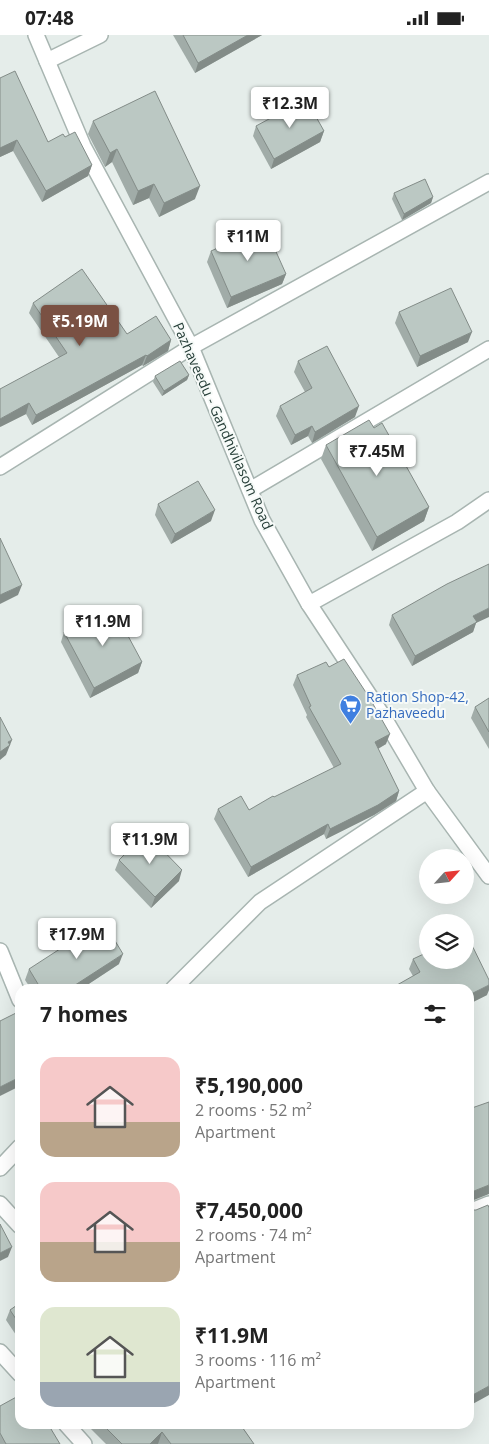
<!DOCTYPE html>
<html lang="en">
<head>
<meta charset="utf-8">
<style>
  :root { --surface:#fff; --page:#f6f6f6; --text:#222; --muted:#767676; --accent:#7a5143 }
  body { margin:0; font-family:"Open Sans",sans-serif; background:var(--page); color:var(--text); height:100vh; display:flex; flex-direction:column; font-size:19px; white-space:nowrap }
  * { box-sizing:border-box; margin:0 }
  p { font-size:16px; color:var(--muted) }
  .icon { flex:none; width:28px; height:28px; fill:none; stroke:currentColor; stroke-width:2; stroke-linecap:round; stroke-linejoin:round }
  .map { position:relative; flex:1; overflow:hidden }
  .side { position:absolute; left:15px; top:949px; width:459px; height:445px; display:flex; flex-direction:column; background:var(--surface); border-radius:15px; box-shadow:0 5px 20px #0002 }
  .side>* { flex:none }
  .needle { width:32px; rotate:63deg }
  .controls { position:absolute; left:419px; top:814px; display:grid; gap:10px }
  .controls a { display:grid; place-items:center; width:55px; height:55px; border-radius:50%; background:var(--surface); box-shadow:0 5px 20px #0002; font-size:25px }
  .price { position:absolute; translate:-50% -42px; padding:0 11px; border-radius:5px; background:#fff; color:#222; font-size:16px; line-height:32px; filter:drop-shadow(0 1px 2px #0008) }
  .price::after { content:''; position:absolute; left:50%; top:30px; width:15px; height:11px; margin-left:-8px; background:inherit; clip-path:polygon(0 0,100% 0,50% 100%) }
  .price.active { background:var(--accent); color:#fff }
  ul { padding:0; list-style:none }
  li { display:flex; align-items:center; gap:15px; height:125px; padding:0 25px }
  li span { display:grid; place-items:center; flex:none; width:140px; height:100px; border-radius:15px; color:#555 }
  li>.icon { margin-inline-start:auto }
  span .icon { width:60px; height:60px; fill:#fffc; stroke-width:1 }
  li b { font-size:21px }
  h2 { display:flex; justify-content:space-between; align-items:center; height:60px; padding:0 25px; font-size:21px }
  .status { display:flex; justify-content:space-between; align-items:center; height:35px; padding:0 25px; background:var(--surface); direction:ltr }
  .status svg { height:14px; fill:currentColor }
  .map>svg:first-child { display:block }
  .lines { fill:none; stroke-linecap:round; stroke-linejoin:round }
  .minor-casing { stroke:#a8b5b1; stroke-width:18 }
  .minor { stroke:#fff; stroke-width:15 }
  .wall { fill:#a1aca8 }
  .shaded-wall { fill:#838c88 }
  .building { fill:#bbc8c3; stroke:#838c88 }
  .labels { text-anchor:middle; stroke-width:4; stroke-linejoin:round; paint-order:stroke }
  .street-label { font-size:14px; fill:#263e38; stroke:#f6faf8 }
  .shop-label { font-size:14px; fill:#366cbe; stroke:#f6faf8; text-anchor:start }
</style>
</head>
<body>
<div class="status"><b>07:48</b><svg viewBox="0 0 49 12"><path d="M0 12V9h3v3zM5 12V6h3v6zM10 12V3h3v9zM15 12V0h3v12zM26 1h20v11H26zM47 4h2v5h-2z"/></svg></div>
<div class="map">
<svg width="489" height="1409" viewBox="0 0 489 1409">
  <rect width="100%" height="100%" fill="#e5edea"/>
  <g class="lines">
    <defs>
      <g id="minor">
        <polyline points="36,0 83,111 191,312 262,485 309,569 384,683 427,756 489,841"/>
        <polyline points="47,26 100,0"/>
        <polyline points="0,432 191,312 489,147"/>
        <polyline points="250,455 489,314"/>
        <polyline points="309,569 457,487 489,465"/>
        <polyline points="0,916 20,965"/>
        <polyline points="173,954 260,867 427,756"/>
        <polyline points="0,1133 20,1112"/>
        <polyline points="0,1169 20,1191"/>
        <polyline points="469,1177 489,1169"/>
        <polyline points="0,1317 20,1339"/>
        <polyline points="66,1389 84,1409"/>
      </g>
    </defs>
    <use href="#minor" class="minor-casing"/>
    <use href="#minor" class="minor"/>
  </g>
  <g class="wall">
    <polygon points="173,0 262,0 195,38"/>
    <polygon points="0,43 48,107 65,102 92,130 88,141 42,167 13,116 0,122"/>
    <polygon points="93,86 195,164 159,182 149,163 133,170 112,127 105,132 88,99"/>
    <polygon points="256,91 324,96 320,107 271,134 253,101"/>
    <polygon points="394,158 433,162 431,168 402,185 392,164"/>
    <polygon points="211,216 286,239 282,249 227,273 207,227"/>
    <polygon points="33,268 127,299 171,305 168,316 143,331 142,330 32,390 26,379 0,392 59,322 29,278"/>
    <polygon points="399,277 468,307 417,332 395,288"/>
    <polygon points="298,326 355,382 312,408 308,401 291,410 276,381 280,371 305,357 294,337"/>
    <polygon points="189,340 187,345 162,361 153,347 155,341"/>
    <polygon points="374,393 429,472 424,486 372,516 321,424 326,410"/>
    <polygon points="158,469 211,486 171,509 155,480"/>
    <polygon points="392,580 476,588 473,597 412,631 389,590"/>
    <polygon points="64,597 142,627 138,638 90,663 61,607"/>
    <polygon points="329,632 386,709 378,714 399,756 396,766 374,780 326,804 324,799 248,842 214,784 218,774 249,775 334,733 306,682 307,680 293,650 297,640"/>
    <polygon points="489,663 489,714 471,683 475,672"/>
    <polygon points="119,825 179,846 151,873 115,835"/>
    <polygon points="413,924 487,960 469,969 469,954 413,941 409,934"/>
    <polygon points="119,929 81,954 31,954 25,945 29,934"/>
    <polygon points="20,1268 20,1306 6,1285 10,1275"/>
    <polygon points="0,1371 60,1409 0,1409"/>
    <polygon points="86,1389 240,1389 254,1409 106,1409"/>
  </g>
  <g class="shaded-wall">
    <polygon points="248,0 262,0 195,38 198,28"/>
    <polygon points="324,96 320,107 271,134 274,124"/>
    <polygon points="17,105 13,116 0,122 0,113"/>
    <polygon points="117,114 112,127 105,132 110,118"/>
    <polygon points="92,130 88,141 42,167 46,156"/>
    <polygon points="154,149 149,163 133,170 138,156"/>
    <polygon points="200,151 195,164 159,182 164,168"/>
    <polygon points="433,162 431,168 402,185 404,179"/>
    <polygon points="286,239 282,249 227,273 231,262"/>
    <polygon points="472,297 468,307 417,332 420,321"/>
    <polygon points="171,305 168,316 143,331 147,321"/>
    <polygon points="146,320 142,330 32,390 36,380"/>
    <polygon points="189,340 187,345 162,361 164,356"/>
    <polygon points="29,368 26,379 0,392 0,384"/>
    <polygon points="359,371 355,382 312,408 315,397"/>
    <polygon points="312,391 308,401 291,410 295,400"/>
    <polygon points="429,472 424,486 372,516 377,502"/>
    <polygon points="215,475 211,486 171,509 175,499"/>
    <polygon points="22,550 18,560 0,569 0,560"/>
    <polygon points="489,573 489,582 476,588 473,597 412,631 415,621 473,581"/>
    <polygon points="142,627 138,638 90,663 94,653"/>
    <polygon points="390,699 386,709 372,717 375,707"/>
    <polygon points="12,705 6,720 0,725 0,717 8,707"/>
    <polygon points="399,756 396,766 374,780 326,804 330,794"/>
    <polygon points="328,789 324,799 248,842 251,832"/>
    <polygon points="182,835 179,846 151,873 155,862"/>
    <polygon points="123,919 119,929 81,954 69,954"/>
    <polygon points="489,950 489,955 487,960 469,969 469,960"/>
    <polygon points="20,1042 20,1051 0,1061 0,1052"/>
    <polygon points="489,1150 489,1159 469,1167 469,1158"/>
    <polygon points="12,1212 8,1222 0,1226 0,1218"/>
    <polygon points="489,1351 489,1360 469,1371 469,1362"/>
    <polygon points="162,1397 158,1409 150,1409"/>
  </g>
  <g class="building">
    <polygon points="183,0 248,0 198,28"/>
    <polygon points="15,36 48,107 63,99 65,102 75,97 92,130 46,156 17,105 0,113 0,43"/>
    <polygon points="155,56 200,151 164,168 154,149 138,156 117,114 110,118 93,86"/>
    <polygon points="306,64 324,96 274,124 256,91"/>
    <polygon points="425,144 433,162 404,179 394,158"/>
    <polygon points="265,192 286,239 231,262 211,216"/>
    <polygon points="82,234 127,299 156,281 171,305 147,321 146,320 36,380 29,368 0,384 0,354 67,318 33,268"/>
    <polygon points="451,253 472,297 420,321 399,277"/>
    <polygon points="327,311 359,371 315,397 312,391 295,400 280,371 312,353 298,326"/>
    <polygon points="180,326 189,340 164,356 155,341"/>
    <polygon points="369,385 374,393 382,388 429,472 377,502 326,410"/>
    <polygon points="198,446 215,475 175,499 158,469"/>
    <polygon points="0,503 22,550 0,560"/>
    <polygon points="489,529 489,573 473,581 477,587 415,621 392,580 447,549"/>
    <polygon points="112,571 142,627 94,653 64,597"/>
    <polygon points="344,624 369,662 390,699 375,707 399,756 378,770 330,794 328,789 251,832 218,774 241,761 249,775 273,761 274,762 341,729 309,672 311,671 297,640 326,627 329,632"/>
    <polygon points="489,663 489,697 475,672"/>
    <polygon points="0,682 12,705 8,707 10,710 0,717"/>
    <polygon points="146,798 182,835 155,862 119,825"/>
    <polygon points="103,886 123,919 69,954 41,954 29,934"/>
    <polygon points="466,898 489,945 489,950 469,960 469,954 390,954 420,937 413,924 428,917 428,925 465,925 465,899"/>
    <polygon points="16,978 20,985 20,1042 0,1052 0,986"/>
    <polygon points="489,1067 489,1150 469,1158 469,1074"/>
    <polygon points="488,1170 489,1173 489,1351 469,1362 469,1174 471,1175 476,1175"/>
    <polygon points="0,1189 12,1212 0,1218"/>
    <polygon points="20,1268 20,1290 10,1275"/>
    <polygon points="20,1360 20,1389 48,1389 60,1409 6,1409 0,1398 0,1371"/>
    <polygon points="102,1389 240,1389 254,1409 171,1409 162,1397 150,1409 122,1409"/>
  </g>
  <defs>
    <symbol id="supermarket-pin" viewBox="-11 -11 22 30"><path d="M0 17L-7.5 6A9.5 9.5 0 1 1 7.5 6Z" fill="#3f7fe0" stroke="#f6faf8"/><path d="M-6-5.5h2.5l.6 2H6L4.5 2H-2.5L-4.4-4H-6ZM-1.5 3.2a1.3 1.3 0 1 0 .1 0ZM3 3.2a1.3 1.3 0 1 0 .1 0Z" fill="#fff"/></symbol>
  </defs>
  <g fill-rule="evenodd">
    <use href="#supermarket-pin" x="338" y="658" width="25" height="34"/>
  </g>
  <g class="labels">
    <g class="street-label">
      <text transform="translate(223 391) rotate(66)" y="5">Pazhaveedu - Gandhivilasom Road</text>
    </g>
    <g class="shop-label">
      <text x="366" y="667">Ration Shop-42,<tspan x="366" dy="16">Pazhaveedu</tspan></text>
    </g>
  </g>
</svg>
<div class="controls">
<a><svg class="needle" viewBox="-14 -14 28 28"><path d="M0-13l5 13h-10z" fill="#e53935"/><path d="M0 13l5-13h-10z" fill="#767676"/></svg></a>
<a><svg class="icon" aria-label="layers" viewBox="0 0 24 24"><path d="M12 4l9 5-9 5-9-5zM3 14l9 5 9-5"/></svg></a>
</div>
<b class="price" style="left:290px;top:94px">₹12.3M</b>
<b class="price" style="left:248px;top:227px">₹11M</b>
<b class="price active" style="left:80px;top:312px">₹5.19M</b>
<b class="price" style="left:377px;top:442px">₹7.45M</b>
<b class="price" style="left:103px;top:612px">₹11.9M</b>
<b class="price" style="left:150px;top:830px">₹11.9M</b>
<b class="price" style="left:77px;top:925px">₹17.9M</b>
<section class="side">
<h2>7 homes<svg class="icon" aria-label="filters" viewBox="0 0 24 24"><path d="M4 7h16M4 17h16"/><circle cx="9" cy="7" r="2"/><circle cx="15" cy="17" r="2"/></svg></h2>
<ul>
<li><span style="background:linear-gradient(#f6c9c9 65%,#b9a48a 0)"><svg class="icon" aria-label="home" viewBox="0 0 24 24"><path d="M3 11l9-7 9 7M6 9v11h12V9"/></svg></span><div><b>₹5,190,000</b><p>2 rooms · 52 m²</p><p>Apartment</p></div></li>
<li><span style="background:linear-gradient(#f6c9c9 60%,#b9a48a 0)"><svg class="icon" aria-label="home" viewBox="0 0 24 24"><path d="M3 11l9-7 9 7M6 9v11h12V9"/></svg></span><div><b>₹7,450,000</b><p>2 rooms · 74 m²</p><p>Apartment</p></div></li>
<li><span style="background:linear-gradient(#dfe7d0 75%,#9aa5b1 0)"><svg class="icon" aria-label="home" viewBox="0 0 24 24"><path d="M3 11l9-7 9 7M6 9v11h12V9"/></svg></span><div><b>₹11.9M</b><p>3 rooms · 116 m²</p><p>Apartment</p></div></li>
</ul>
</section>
</div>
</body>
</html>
